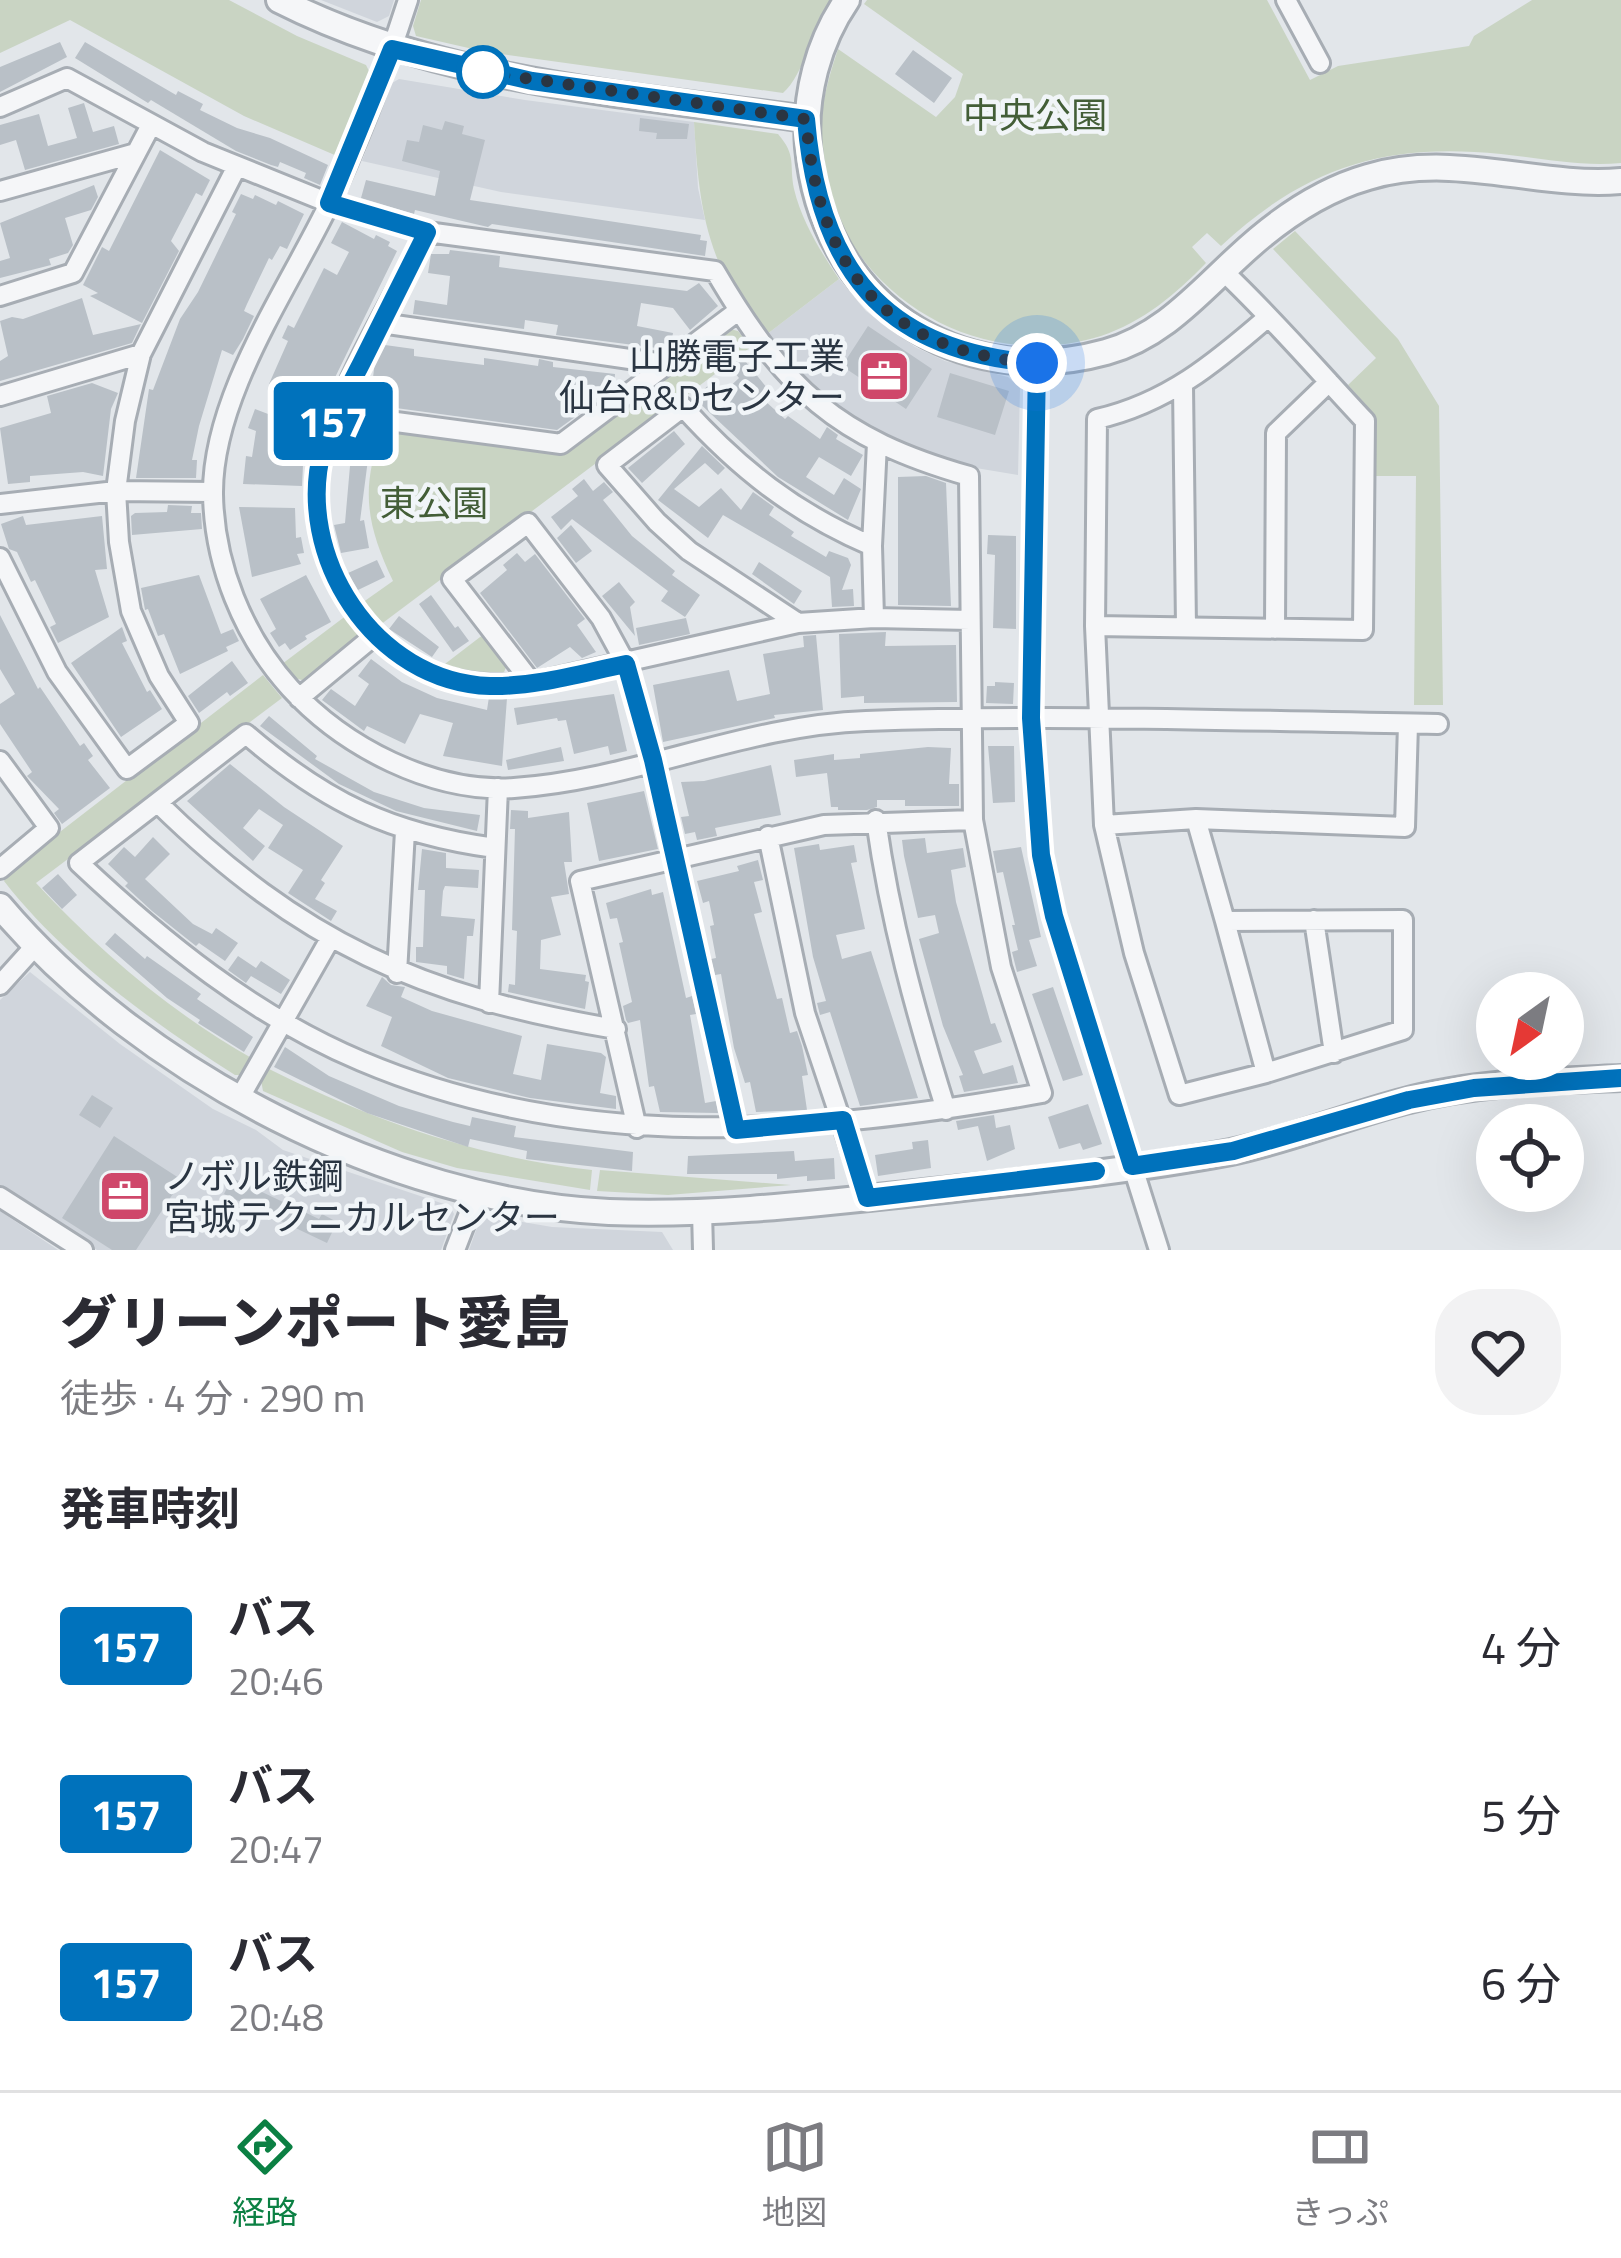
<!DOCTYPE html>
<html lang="ja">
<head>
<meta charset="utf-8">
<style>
  body { margin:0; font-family:"Titillium Web","Noto Sans JP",sans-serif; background:#f2f2f3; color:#2b2b33; height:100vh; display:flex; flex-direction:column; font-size:45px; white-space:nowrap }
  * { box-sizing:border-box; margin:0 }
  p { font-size:39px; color:#7c7c81 }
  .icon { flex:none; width:66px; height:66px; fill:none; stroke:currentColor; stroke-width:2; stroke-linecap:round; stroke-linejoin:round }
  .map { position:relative; height:1250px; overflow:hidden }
  .drawer { display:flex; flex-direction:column; background:#fff; flex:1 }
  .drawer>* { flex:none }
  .badge { padding:0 24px; border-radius:9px; font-size:42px; line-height:78px }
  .needle { width:78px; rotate:213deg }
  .fabs { position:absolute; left:1476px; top:972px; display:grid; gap:24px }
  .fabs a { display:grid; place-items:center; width:108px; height:108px; border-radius:50%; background:#fff; box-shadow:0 12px 48px #0002; font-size:60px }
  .you { position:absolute; width:60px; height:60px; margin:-30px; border:9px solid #fff; border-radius:50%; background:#1a73e8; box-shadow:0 0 0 18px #1a73e833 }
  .map>.badge { position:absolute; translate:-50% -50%; box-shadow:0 0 0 6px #fff }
  h2 { padding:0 60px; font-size:45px; line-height:108px }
  .round { display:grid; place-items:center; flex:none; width:126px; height:126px; border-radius:48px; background:#f2f2f3 }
  .head { display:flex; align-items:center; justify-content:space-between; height:204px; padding:0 60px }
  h1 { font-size:57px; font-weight:800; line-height:90px }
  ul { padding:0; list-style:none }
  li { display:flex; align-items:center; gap:36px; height:168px; padding:0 60px }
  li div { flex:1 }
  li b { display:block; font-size:45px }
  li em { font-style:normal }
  li .badge { min-width:132px; font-weight:700; text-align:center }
  .tabs { display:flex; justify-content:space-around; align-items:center; height:168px; border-top:3px solid #e1e1e2; background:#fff; font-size:33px; color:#7c7c81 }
  .tabs a { display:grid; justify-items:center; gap:6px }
  .tabs .selected { color:#0b8043 }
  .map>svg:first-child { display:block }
</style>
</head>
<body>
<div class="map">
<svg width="1621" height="1250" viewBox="0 0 1621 1250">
  <rect width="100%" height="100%" fill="#e2e6ea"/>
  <path fill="#d0d5dc" d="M321,0H394L389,16L377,22Z
    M399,79L525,100L694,122L698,188L705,220L501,192L362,161L392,83Z
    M839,279L866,311L915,347L945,361L1008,377L1020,388L1018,475L976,468L885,438L819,395L762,338Z
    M30,972L120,1044L213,1109L256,1130L283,1150L450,1206L454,1214L441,1250H97L0,1188V1000Z
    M0,1211L58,1250H0Z
    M487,1216L552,1227L662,1232L673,1250H469L479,1222Z"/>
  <path fill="#c9d4c3" d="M0,0H229L297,36L366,65L371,75L337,156L244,116L70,20L0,53Z
    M421,0H830C814,26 804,75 783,93L486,52L416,36L413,26Z
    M867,0H1267L1310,80L1338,66L1469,46L1474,36L1532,0H1621V163C1581,167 1540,158 1501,154C1385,142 1306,167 1221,246L1207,233L1192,247L1206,263C1176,294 1143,322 1101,336C981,374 851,298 824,176C814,132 824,91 838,49L936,117L955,97L963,74L864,4Z
    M694,122L778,134C797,156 789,164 794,189C802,222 821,252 839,279L762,338C748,313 730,289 719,263C700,217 697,171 694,122Z
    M1295,231L1398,339L1439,406L1443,705H1414L1416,476H1375L1374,414L1348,385L1376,358L1273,249Z
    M726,328L738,331L751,347L376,628L359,605L393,581C366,524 360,488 383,428L562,451Z
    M347,615L359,630L357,642L306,681L294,678L282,664Z
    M484,634L507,665L502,677L441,667Z
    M263,675L282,698L36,883C100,952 173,1014 255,1060L246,1075H235C154,1024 63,957 4,881L8,872Z
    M267,1068C371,1120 476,1157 592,1170L590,1190L457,1168L402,1152L263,1091L261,1080Z
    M600,1170L791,1185L668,1195L597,1191Z"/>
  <path fill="#b9c0c7" d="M60,42L67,57L0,92V67Z
    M85,42L176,95L178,91L203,104L200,110L237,128L270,138L328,165L320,185L304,178L306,173L280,162L278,167L271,165L236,151L151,100L148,103L75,58Z
    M913,50L952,78L934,103L895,74Z
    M84,103L93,132L114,126L119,144L25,170L16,140L0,145V125L39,114L48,146L77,138L68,108Z
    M640,118L689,124L687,139H656L657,133L639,131Z
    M445,121L464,126L462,134L485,140L470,200L701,235L700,240L707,241L705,256L492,224L488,227L415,210L414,214L361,198L366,180L435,196L440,171L402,161L407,140L419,142L423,125L442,130Z
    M160,150L210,180L202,196L196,193L171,241L179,251L142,323L90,296L98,293L83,285L102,247L109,251Z
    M94,185L98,197L91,210L65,218L73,245L68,253L49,259L51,265L0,278V261L10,258L0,223Z
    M241,194L253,199L255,195L276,205L278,201L304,214L287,249L280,246L272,260L269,258L247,304L244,311L254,316L243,339L233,355L222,350L199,426L192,460H197L196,478H136L149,389L153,390L180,319L198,292L236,214L232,212Z
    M342,222L374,239L376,235L390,242L388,246L397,251L321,406L269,384L288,341L282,338L288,325L294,328L324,268L337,275L349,252L331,243Z
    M450,250L500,256L499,267L687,291L699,283L718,306L690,330L673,308L641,303L637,326L673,333L671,344L665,349L556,335L558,325L525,320L524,329L413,314L415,300L447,305L450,276L428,273L431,254H449Z
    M82,298L93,335L141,324L132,343L0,381V361L8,356L0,321L12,317L23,319Z
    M868,326L932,369L906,409L842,366Z
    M385,345L414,349V356L484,365V358L538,366L539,359L553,362V367L615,374L614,387L608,391L570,388L586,409L557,430L359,403L363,384L372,386L375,361Z
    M742,357L771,393L764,400L785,419L788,416L820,439L827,427L838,435L836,439L863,455L851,476L819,457L806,477L834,495L844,478L861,489L848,520L778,477L694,398L710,384L720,396L739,378L730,367Z
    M950,373L1009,391L995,435L937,417Z
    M92,383L118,393L111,409L103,476L83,472L30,476V482L8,484L0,428L51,413L47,396Z
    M255,409L310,430L299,464L303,465L302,486L243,484L246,456L252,457L256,431L248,428Z
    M674,431L685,444L642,483L628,468Z
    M341,438L370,444L360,521L364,520L369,548L341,553L334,525L345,523L350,466L336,457Z
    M702,446L725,468L718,475L705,463L674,489L699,507L721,488L741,510L753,492L774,507L769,515L794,532L791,536L826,557L829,551L848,558L851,565L842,590L853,589L854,606L832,607L830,577L723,515L708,538L658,500Z
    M926,476L946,483L951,606L898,605V477Z
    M584,479L593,491L604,482L613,492L603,500L632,536L675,571L672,575L700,595L685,617L661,601L668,591L572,519L561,530L551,517L578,496L572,489Z
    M168,505L192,506L191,513H201L202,529L132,535L131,516L135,513L167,512Z
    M239,507L295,508L296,538L301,537L304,553L297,554L301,564L252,577Z
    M23,516L26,525L102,516L107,569L95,570L109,617L58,643L50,627L56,624L35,580L31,582L17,552L9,549L1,524Z
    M571,525L592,551L576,563L557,538Z
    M988,535L1016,536V629L993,628L995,555L987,554Z
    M517,553L525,562L535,554L585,619L577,625L596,652L582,658L570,647L537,668L480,593L507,570L503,565Z
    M377,560L385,577L358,590L348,573Z
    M759,562L802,591L794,604L752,574Z
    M199,575L221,634L233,629L239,641L226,647L228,651L180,674L164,634L158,636L148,609L145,610L141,588Z
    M306,575L331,622L305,636L307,639L290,650L285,643L279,647L270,633L276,629L260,599Z
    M619,582L635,602L630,607L635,636L602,596Z
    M431,595L455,628L458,626L469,641L453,652L419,604Z
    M0,615L38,689L40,687L80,746L84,743L93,756L88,760L110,788L62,824L54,813L59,809L27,776L32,772L0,724V704L15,694L0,669Z
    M399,616L439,647L432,657L389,629Z
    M686,618L690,634L639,645L636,628Z
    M122,627L127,641L122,643L147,692L150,690L162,709L121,737L71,663Z
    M886,632L885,646L956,645L957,702L864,703V696L841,698L839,634Z
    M816,635L823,710L774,715L775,718L663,742L653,685L729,670L737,701L770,694L763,654L804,647L803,636Z
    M371,659L402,682L437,698L487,710L489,697L507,698L502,766L443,756L453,723L420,714L405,744L367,726L364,731L322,700L331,689L355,706L369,684L358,676Z
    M232,661L248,683L230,696L227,692L199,713L188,696Z
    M995,682L1014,683L1013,704L986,703L987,686H995Z
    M614,694L627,751L610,755L608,746L574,754L566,720L558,721L557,718L517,725L514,708Z
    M269,716L317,756L315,759L374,792L424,808L480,815L477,831L396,811L339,784L260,726Z
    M988,746H1014L1015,802L993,803Z
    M561,747L564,761L508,770L506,760Z
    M928,747L951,748L949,784H959V806H905V800H877V807L867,810H838V807H831L827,773L796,777L794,760L834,754V760L860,758V754Z
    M230,764L284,807L343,846L321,880L325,883L315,899L337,911L331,921L288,893L303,870L268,848L283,825L259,809L243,828L265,846L253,861L187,801Z
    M771,765L781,815L715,828L717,836L697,840L695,832L685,834L681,817L689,816L681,782L704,781Z
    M644,791L658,849L599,861L587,803Z
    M511,810L528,811V818L569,812L572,862H564L569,894L551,897L561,935L541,940L540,969L586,975L585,981L589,982L585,1009L508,992L509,984L515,985L517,931L512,930L515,829H510Z
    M153,837L170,854L145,879L193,924L212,934L216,928L238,943L225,961L199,943L196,946L152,911L125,886L128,883L108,864L124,847L135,857Z
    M925,838L927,853L963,848L966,867L951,870L956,902L991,1024L995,1023L1002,1042L974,1051L983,1074L1013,1065L1018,1083L964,1092L959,1076L963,1075L943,1026L919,939L939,933L935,915L918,918L904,856L902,840Z
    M819,844L820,850L854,845L857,862L851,863L865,929L836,935L842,959L871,951L918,1098L860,1106L830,1012L820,1015L817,1003L826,1001L813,957L794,848Z
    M1021,847L1041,937L1029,940L1037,966L1017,972L1012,952L1018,950L1012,925H1015L1003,872L997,873L993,851Z
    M422,849L446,853V868L479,870L478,888L445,886L443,891L441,916L475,919L473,936H467L464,979L447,974V966L416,962V947H423L425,890H418Z
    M758,860L763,880L754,882L762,912L754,914L777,999L782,998L790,1033L797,1031L802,1046L808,1075L802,1076L807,1110L756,1112L750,1082L745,1083L734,1048L721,974L715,975L711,959L716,958L710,926L714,925L709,901L703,903L697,881L739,871L737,866Z
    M58,874L77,895L62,909L42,888Z
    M651,889L652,895L663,892L686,998L692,996L696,1014L690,1015L705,1103L716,1101L718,1113L660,1112L654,1086L649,1087L640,1020L628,1023L626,1020L623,1006L632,1002L619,943L623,942L617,918L610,919L606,903Z
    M115,933L145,959L147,956L201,994L197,999L253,1037L244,1052L198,1023L200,1020L167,998L105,944Z
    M238,956L256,968L261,961L290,980L281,994L251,976L246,983L228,970Z
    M382,977L391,985L405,987L401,997L432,1011L522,1036L513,1074L541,1080L547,1044L601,1053L606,1057L600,1093L616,1096V1109L530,1098L448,1078L381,1046L392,1017L366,1006Z
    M1053,987L1083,1075L1063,1081L1032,994Z
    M285,1047L329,1076L399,1106L453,1122L470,1126L472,1117L516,1126L514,1137L633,1152L632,1171L526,1159L527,1151L470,1139L468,1147L367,1113L274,1067Z
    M92,1095L113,1108L100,1128L79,1115Z
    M1088,1104L1102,1144L1083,1150L1080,1143L1059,1149L1048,1117Z
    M994,1115L996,1128L1010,1125L1015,1149L987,1161L978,1126L958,1130L956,1121Z
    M114,1136L182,1180L136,1250H112L62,1218Z
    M928,1140L931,1168L878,1176L875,1155L913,1149L912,1142Z
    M794,1151L795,1161L834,1158L835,1179L807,1181V1176L777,1179V1174H687L688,1156Z
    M232,1178L319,1219L322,1214L337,1222L327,1243L224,1194Z"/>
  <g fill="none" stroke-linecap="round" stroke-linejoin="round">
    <g stroke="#a7adb4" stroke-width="24">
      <path id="minor" d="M408,0C385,71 359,141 327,208C286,292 212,398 213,494C214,564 243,636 290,688C344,747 432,793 514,788C633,780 746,725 866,721C1056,714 1248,721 1438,724
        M1286,0L1320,63
        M0,107L67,78L203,152L329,203L427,232L715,271C784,389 836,438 969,476L973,820L1001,967L1042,1093C813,1134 580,1154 361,1061C254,1016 163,942 79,863L246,734C325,802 391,834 495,848
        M0,191L136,153
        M427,232C395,296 344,379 324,446C298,535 347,639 433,673C466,686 497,685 532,683L798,623L874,618L970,620
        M1223,271C1273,318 1318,371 1365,421L1363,630L1095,626L1097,419C1167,403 1215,363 1268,317
        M0,296L73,273L151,125
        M381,323L664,364
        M1037,363L1031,719L1041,855L1054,917L1159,1250
        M1183,386L1186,627
        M0,396L141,354
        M336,414L561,444L738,311
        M0,504L116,491L213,492
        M0,558L57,672L127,769L189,723L159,676L131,611L119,542L116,491L125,421L141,354L236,168
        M874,618L872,546L877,443
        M798,623L689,551L657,522L607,465L683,407C739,469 795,513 872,546
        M1095,626L1104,825L1134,953L1179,1095L1266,1073L1403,1030V920L1225,921L1196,819L1104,825
        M1275,629L1276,433L1329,382
        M532,683L452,579L528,523L601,618L626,664L653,761L736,1129
        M299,698L374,636
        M0,761L49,828L0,869
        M158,803C300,942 422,997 616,1029
        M1196,819L1405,827L1408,724
        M876,820C890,920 916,1014 946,1110
        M768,836L805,1013L867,1198
        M1314,920L1334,1053
        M1225,921L1266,1073
        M397,973L405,831
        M0,985L36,945
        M489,1003L498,788
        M239,1099L330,939
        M637,1128L580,881L824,825L973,820
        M0,1197L83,1250
        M702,1211L703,1250
        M455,1250L477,1193"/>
    </g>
    <g stroke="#a7adb4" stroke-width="30">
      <path id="tertiary" d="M279,0C443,83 626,94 806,119
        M847,0C818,42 804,96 808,147C821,301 957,393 1106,352C1161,337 1197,295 1237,258C1274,223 1319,191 1368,177C1454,151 1535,188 1621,181
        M0,906C140,1072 391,1202 609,1212C715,1216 820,1203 925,1192C1027,1181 1131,1171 1231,1152C1290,1140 1347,1116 1405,1101C1475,1082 1549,1081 1621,1078"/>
    </g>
    <use href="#minor" stroke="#f5f6f8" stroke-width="18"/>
    <use href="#tertiary" stroke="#f5f6f8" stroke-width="24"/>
  </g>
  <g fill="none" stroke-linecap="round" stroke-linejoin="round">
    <g stroke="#fff" stroke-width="27">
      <path id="line" d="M1096,1171L867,1198L843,1120L736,1130L653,760L626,664C582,673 535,687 490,686C374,682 293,555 323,448C332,418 347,391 361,364C383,320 405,276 427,232L329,203L392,49L532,81L806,119C818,267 883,352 1037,363L1031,718L1041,855L1054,916L1132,1166L1233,1151L1409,1100L1474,1088L1621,1078"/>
    </g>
    <use href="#line" stroke="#0072bc" stroke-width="18"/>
    <path stroke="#2a3542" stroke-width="12" stroke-dasharray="0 21.6" d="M483,72L806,119C818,267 883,352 1037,363"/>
  </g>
  <defs>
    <g id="office-square" transform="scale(2.7)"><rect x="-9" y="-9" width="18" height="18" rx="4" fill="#cf476a" stroke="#f1f5f8"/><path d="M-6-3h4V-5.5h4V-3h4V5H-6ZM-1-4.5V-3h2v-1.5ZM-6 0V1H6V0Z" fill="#fff"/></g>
  </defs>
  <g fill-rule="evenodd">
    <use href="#office-square" x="884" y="376"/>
    <use href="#office-square" x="125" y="1196"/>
  </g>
  <circle fill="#fff" stroke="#0072bc" stroke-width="6" cx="483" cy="72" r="24"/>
  <g text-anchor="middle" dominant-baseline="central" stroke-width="9" stroke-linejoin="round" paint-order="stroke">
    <g font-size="36" fill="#435e37" stroke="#f1f5f8">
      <text x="1035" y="114">中央公園</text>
      <text x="434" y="502">東公園</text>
    </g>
    <g font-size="36" fill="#2a3542" stroke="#f1f5f8" text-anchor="end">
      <text x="845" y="355">山勝電子工業<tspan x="845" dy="41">仙台R&amp;Dセンター</tspan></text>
      <text x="164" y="1175" text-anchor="start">ノボル鉄鋼<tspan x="164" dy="41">宮城テクニカルセンター</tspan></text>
    </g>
  </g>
</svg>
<div class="fabs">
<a><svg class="needle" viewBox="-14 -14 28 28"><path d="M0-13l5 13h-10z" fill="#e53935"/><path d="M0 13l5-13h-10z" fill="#7c7c81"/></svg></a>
<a><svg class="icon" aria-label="locate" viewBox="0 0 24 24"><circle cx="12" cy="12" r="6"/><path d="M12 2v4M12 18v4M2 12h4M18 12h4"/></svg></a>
</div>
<div class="you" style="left:1037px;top:363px"></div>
<b class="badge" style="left:333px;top:421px;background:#0072bc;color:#fff">157</b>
</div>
<section class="drawer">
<div class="head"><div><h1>グリーンポート愛島</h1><p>徒歩 · 4 分 · 290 m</p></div><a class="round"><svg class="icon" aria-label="heart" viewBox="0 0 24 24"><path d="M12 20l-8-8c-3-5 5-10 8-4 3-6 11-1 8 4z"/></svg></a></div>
<h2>発車時刻</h2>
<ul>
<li><span class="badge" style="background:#0072bc;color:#fff">157</span><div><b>バス</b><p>20:46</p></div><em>4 分</em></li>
<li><span class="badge" style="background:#0072bc;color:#fff">157</span><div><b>バス</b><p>20:47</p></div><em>5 分</em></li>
<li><span class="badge" style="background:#0072bc;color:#fff">157</span><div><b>バス</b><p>20:48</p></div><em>6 分</em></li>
</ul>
</section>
<nav class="tabs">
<a class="selected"><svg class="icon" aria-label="directions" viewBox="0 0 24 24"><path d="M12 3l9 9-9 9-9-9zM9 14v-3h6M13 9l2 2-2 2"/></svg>経路</a>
<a><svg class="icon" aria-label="map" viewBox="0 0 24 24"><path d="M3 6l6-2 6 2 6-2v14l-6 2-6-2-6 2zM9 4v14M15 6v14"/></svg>地図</a>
<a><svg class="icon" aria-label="tickets" viewBox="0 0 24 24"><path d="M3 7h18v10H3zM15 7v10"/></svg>きっぷ</a>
</nav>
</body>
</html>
